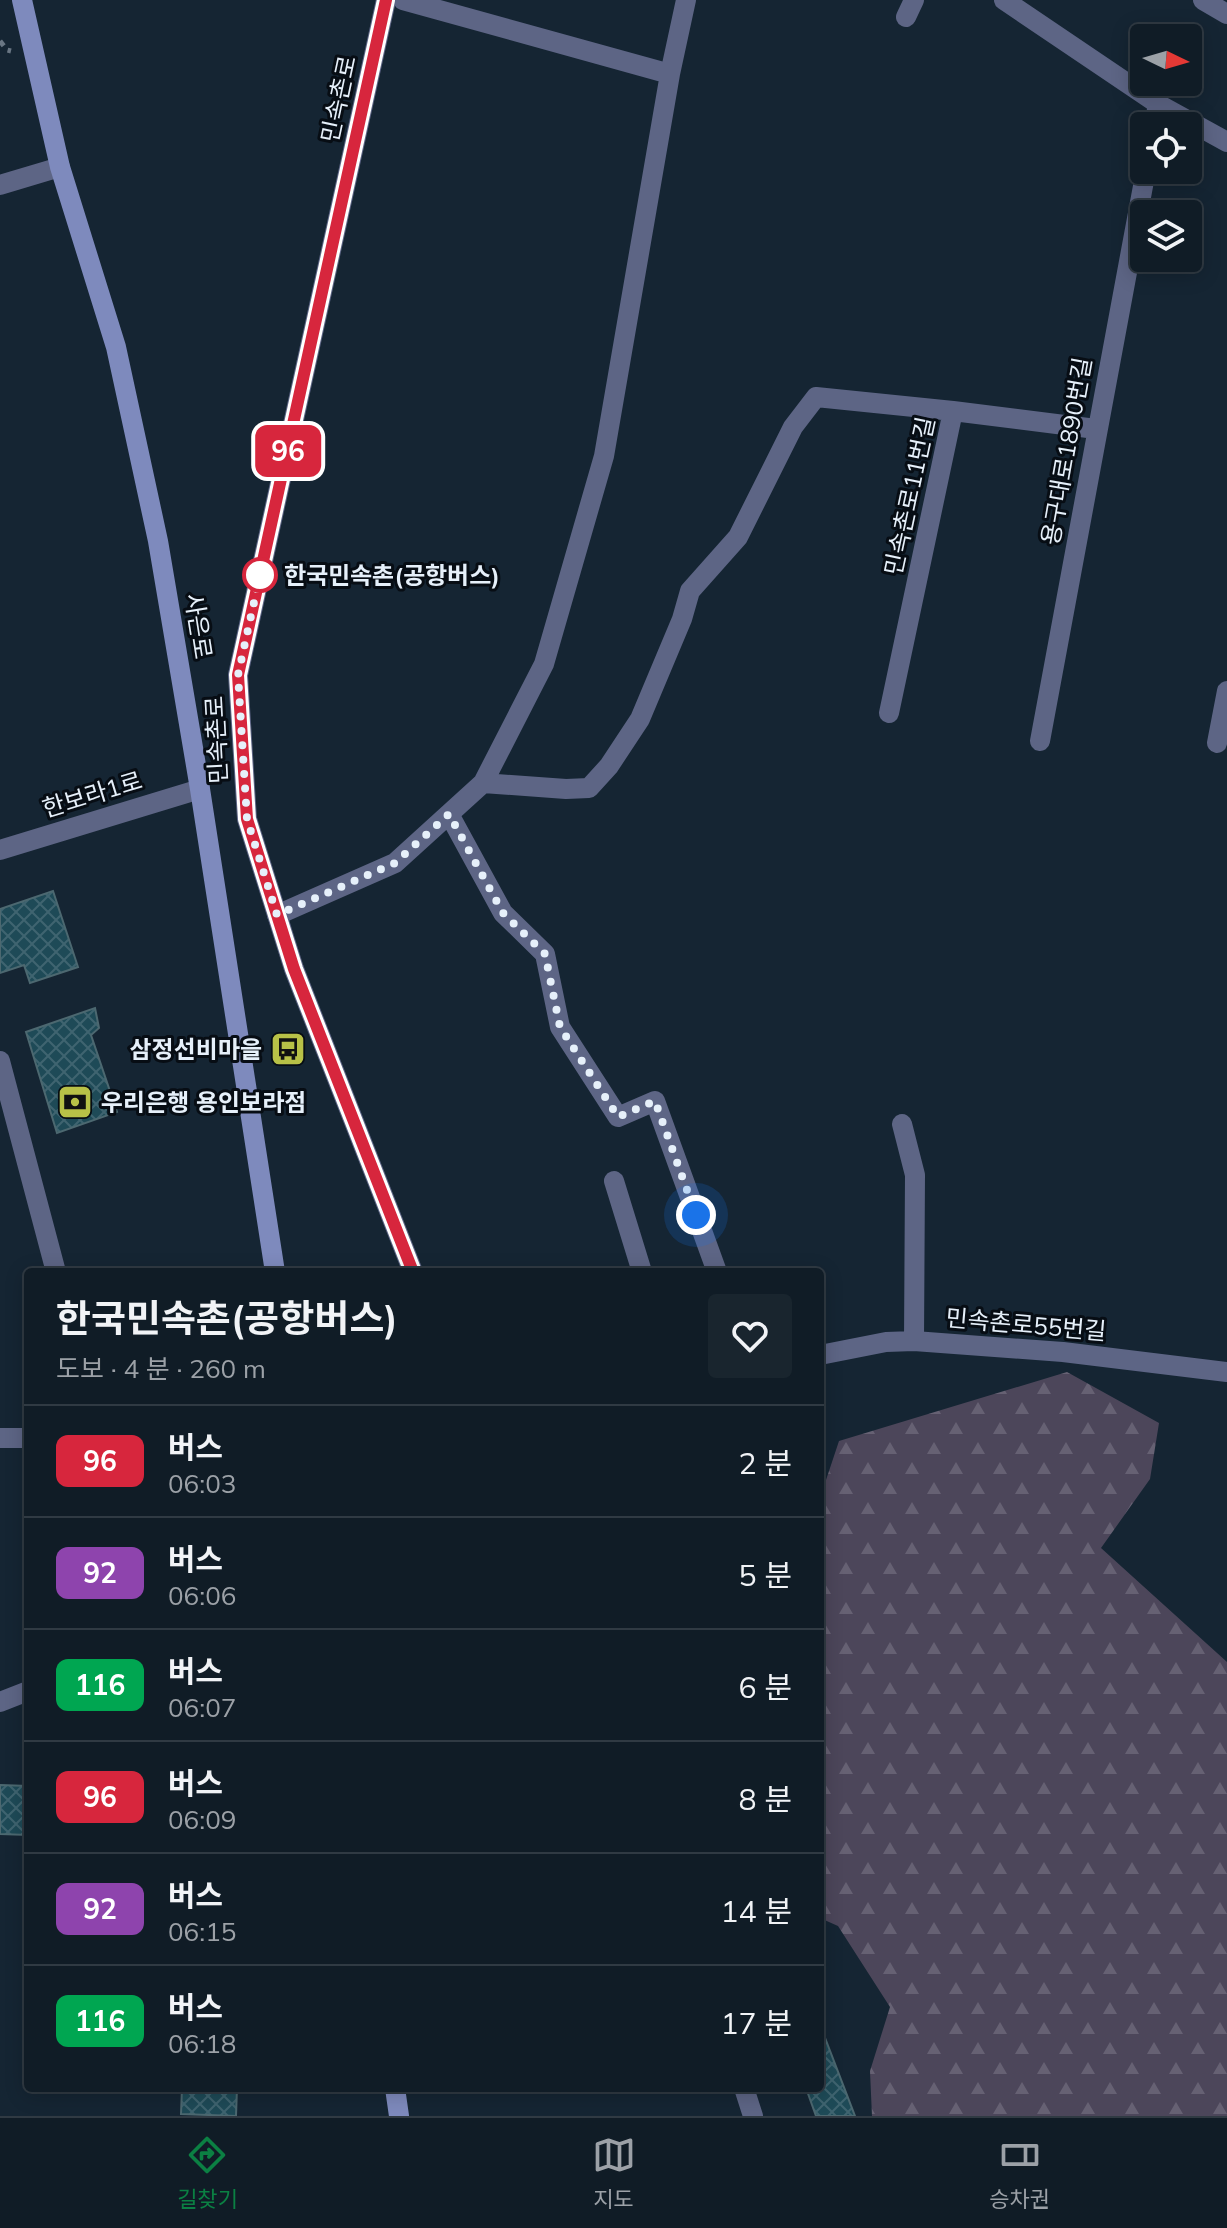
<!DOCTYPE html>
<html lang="ko">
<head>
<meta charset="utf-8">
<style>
  body { margin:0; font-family:Mulish,"Noto Sans KR",sans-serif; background:#19252e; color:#f1f3f6; height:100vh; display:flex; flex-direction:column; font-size:30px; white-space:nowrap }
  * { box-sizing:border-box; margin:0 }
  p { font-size:26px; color:#9ca1a7 }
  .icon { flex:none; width:44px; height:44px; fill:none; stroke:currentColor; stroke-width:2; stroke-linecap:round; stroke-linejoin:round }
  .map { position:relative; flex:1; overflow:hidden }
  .side { position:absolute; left:24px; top:1268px; width:800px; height:824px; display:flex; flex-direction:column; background:#101c26; border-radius:8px; box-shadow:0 4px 20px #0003,0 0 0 2px #303a43 }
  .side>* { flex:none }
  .badge { padding:0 16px; border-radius:12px; font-size:28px; line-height:52px }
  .needle { width:52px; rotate:95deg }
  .fabs { position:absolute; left:1130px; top:24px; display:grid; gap:16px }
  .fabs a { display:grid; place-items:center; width:72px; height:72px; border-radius:8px; background:#101c26; box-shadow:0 4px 20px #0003,0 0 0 2px #303a43; font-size:40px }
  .you { position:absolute; width:40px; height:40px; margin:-20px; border:6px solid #fff; border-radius:50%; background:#1a73e8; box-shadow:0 0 0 12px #1a73e833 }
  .map>.badge { position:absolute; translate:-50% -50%; box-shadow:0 0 0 4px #fff }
  .round { display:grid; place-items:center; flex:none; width:84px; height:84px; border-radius:8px; background:#19252e }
  .headline { display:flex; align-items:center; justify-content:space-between; height:136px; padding:0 32px }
  h1 { font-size:38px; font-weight:700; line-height:60px }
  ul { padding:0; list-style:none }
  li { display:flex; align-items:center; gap:24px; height:112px; padding:0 32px; border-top:2px solid #303a43 }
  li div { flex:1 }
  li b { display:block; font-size:30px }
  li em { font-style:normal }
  li .badge { min-width:88px; font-weight:700; text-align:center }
  .tabs { display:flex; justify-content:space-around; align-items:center; height:112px; border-top:2px solid #303a43; background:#101c26; font-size:22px; color:#9ca1a7 }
  .tabs a { display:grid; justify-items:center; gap:4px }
  .tabs .active { color:#0b8043 }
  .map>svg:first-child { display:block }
</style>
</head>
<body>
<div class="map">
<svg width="1227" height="2116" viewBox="0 0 1227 2116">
  <defs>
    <pattern id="forest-firs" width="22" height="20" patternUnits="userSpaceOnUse" patternTransform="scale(2)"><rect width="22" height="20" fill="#4c465a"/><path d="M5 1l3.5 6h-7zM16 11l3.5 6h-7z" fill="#666173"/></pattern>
    <pattern id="building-cross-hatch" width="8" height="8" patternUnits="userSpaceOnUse" patternTransform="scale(2)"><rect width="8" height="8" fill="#1e4a57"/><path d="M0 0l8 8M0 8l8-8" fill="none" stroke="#3f6470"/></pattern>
  </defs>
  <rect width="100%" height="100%" fill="#152533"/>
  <path fill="url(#forest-firs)" d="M1067,1372L1159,1423L1150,1479L1101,1548L1227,1662V2116H872L870,2071L890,2007L838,1926L820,1918V1498L839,1441Z"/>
  <path fill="url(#building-cross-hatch)" stroke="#4c6870" stroke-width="2" d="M53,891L78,967L30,983L24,965L0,973V909Z
    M95,1008L99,1028L91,1035L117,1112L57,1133L26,1032Z
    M0,1785L28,1786V1835L0,1834Z
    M820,2030H822L855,2116H816L806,2088H820Z
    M182,2088H237L236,2116L181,2114Z"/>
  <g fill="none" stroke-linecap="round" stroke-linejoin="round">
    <path stroke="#697683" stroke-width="5" stroke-dasharray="6 6" stroke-linecap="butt" d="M0,41L7,50L11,51"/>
    <path stroke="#5d6585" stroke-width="20" d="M403,0L670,74
      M1004,0L1158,104L1154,126
      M1203,0L1227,14
      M906,17L914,0
      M1158,104L1227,142
      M0,185L60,167
      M953,411L1096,429
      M1040,741L1146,170
      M1217,743L1227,691
      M483,783L566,789L589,788L609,766L640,719L682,619L690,591L738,537L793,427L816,397L953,411L889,713
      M449,814L503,913L545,954L560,1027L618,1117L655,1101L717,1272
      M277,915L395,863L483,783L544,664L604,456L670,74L686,0
      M0,1061L56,1272
      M902,1124L915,1175L914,1341
      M614,1181L642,1272
      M820,1355L886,1342L914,1341L1063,1352L1227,1372
      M0,1438H28
      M0,1702L28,1691"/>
    <path stroke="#5d6585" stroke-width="20" d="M386,0L238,675L247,819L294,969L413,1272
      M0,850L200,789
      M744,2088L753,2116"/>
    <path stroke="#7e8abd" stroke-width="20" d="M22,0L60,167L116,347L158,541L200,789L275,1272
      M395,2088L399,2116"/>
  </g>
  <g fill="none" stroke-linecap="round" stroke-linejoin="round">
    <g stroke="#fff" stroke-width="18">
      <path id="line" d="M386,0L238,675L247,819L294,969L413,1272"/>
    </g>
    <use href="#line" stroke="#d7263d" stroke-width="12"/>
    <path stroke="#e6f0fa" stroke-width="8" stroke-dasharray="0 14.4" d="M260,575L238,675L247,819L277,915L395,863L449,814L503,913L545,954L560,1027L618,1117L655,1101L696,1215"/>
  </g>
  <defs>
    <g id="bus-square" transform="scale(1.8)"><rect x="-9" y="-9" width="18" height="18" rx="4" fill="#b8c147" stroke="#070d14"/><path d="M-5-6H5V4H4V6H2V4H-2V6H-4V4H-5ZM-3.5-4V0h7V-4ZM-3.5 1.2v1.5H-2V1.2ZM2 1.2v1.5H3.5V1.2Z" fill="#111"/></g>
    <g id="bank-square" transform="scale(1.8)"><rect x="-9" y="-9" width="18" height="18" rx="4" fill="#b8c147" stroke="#070d14"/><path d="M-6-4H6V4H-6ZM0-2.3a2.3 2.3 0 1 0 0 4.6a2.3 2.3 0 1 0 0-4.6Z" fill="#111"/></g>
  </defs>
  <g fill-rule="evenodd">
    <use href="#bus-square" x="288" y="1049"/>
    <use href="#bank-square" x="75" y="1102"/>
  </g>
  <circle fill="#fff" stroke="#d7263d" stroke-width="4" cx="260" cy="575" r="16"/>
  <g text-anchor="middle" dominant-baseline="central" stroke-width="6" stroke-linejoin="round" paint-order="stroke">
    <g font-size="24" fill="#e6f0fa" stroke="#070d14">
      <text transform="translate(338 99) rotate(-78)">민속촌로</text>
      <text transform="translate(1066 451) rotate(-80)">용구대로1890번길</text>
      <text transform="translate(909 496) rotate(-78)">민속촌로11번길</text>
      <text transform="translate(199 626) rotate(81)">사은로</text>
      <text transform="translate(216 740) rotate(-93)">민속촌로</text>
      <text transform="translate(92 794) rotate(-17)">한보라1로</text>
      <text transform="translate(1026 1324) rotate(5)">민속촌로55번길</text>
    </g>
    <g font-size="24" font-weight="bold" fill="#e6f0fa" stroke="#070d14" text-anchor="start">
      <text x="284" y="575">한국민속촌(공항버스)</text>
    </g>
    <g font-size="24" font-weight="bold" fill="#e6f0fa" stroke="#070d14" text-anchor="end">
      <text x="262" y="1049">삼정선비마을</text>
      <text x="101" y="1102" text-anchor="start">우리은행 용인보라점</text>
    </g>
  </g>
</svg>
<div class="fabs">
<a><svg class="needle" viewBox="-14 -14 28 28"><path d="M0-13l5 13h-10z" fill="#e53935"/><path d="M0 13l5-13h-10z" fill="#9ca1a7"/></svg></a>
<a><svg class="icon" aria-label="locate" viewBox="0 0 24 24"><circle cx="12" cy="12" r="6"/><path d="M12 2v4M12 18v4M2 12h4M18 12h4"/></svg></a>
<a><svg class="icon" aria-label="layers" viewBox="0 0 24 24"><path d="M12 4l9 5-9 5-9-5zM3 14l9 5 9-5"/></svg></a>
</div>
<div class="you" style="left:696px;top:1215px"></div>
<b class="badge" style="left:288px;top:451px;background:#d7263d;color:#fff">96</b>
<section class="side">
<div class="headline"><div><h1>한국민속촌(공항버스)</h1><p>도보 · 4 분 · 260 m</p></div><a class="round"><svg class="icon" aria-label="heart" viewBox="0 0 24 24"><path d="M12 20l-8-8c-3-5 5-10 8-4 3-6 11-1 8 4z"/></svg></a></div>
<ul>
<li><span class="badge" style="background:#d7263d;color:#fff">96</span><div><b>버스</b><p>06:03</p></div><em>2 분</em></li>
<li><span class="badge" style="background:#8e44ad;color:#fff">92</span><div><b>버스</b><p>06:06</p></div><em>5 분</em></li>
<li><span class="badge" style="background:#00a651;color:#fff">116</span><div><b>버스</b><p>06:07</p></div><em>6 분</em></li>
<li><span class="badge" style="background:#d7263d;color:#fff">96</span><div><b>버스</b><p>06:09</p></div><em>8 분</em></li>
<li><span class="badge" style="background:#8e44ad;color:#fff">92</span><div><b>버스</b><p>06:15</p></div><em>14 분</em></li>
<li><span class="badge" style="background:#00a651;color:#fff">116</span><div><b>버스</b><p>06:18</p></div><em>17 분</em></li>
</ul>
</section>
</div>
<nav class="tabs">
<a class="active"><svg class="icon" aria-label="directions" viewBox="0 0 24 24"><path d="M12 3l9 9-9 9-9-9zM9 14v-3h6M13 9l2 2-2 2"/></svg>길찾기</a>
<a><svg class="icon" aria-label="map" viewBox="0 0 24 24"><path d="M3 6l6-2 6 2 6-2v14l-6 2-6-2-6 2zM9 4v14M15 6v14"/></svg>지도</a>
<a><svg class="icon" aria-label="tickets" viewBox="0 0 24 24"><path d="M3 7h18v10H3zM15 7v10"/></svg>승차권</a>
</nav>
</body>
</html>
